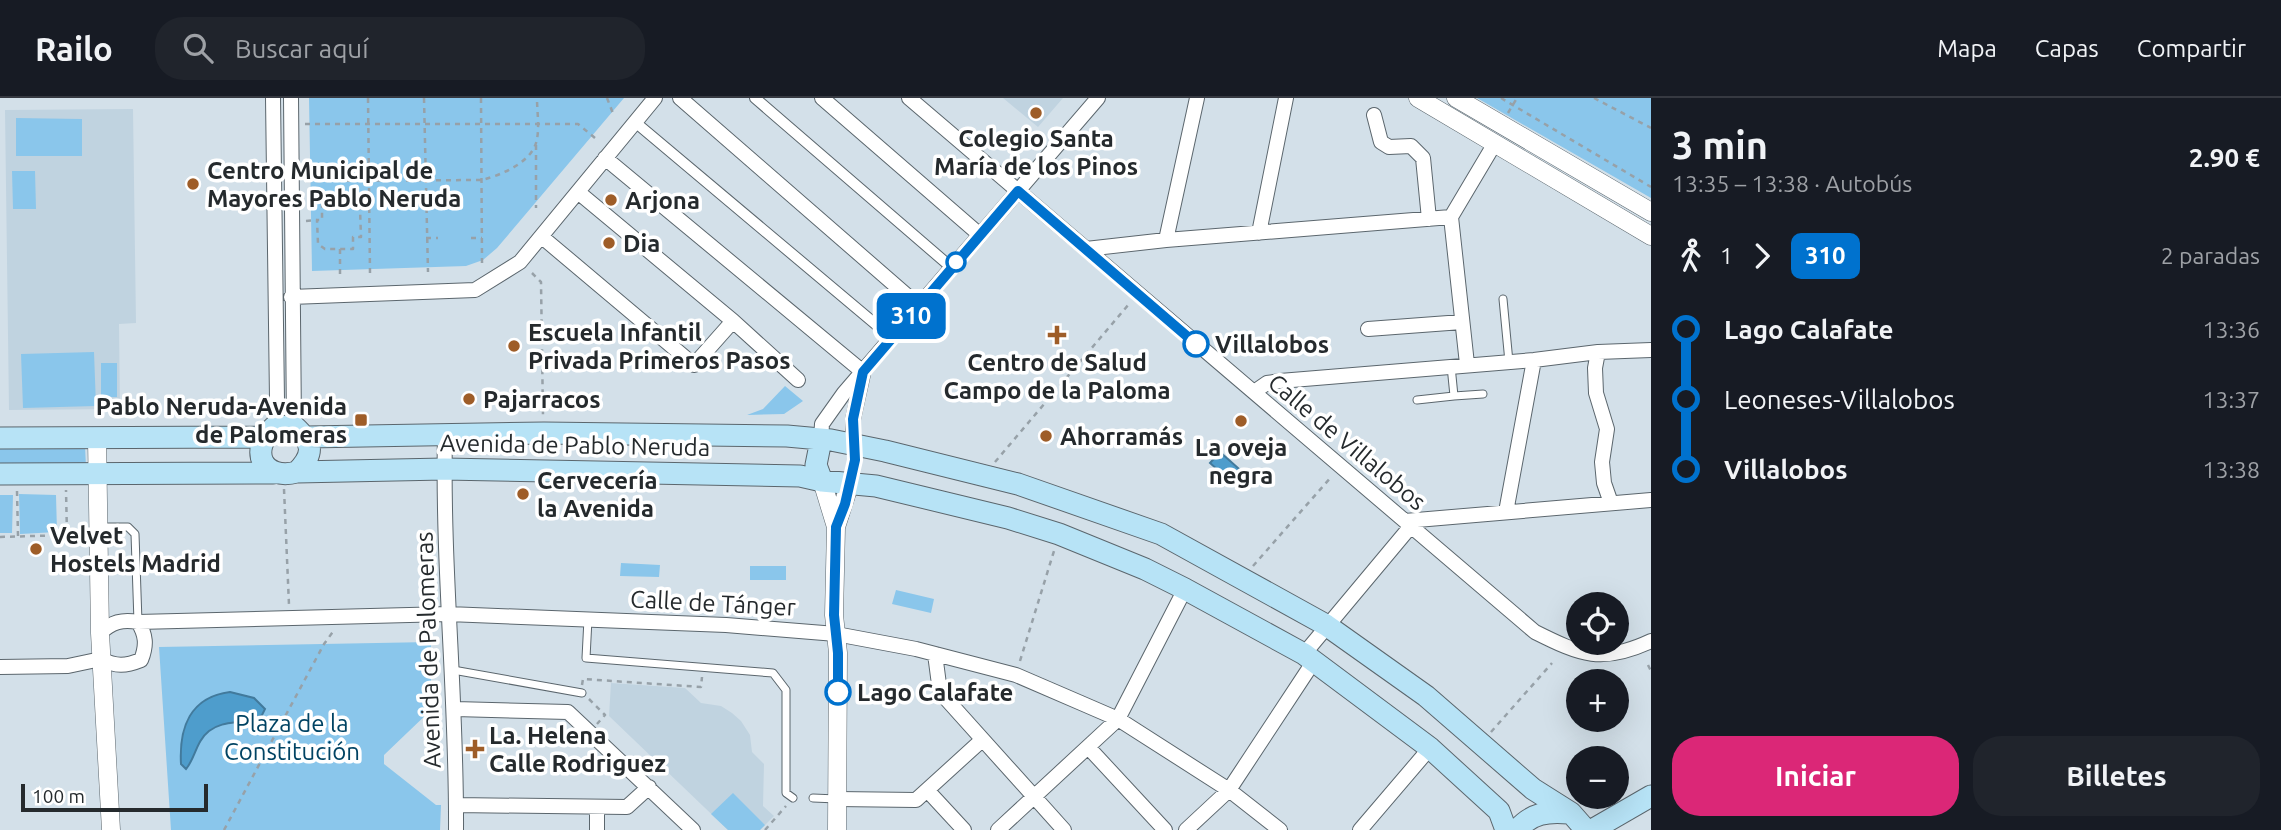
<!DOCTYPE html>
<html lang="es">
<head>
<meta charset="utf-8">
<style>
  body { margin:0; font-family:Ubuntu,sans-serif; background:#20242c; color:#f1f3f6; height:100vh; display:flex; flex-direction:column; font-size:26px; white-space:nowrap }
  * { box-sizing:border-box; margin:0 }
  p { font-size:23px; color:#9ea1a6 }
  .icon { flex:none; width:38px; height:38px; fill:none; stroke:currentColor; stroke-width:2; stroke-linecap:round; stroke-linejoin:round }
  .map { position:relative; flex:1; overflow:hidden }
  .drawer { display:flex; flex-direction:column; background:#171b24; width:630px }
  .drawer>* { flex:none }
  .badge { padding:0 14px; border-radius:10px; font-size:24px; line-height:46px }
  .buttons { position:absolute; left:1566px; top:494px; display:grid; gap:14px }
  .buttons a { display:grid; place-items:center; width:63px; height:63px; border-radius:50%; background:#171b24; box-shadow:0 7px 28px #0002; font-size:35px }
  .scale { position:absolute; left:21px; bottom:18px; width:187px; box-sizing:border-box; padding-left:7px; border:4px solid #252a2d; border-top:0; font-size:19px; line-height:24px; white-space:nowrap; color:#252a2d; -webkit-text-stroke:5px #fff; paint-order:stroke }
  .map>.badge { position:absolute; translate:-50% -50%; box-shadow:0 0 0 4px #fff }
  .legs { display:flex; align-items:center; gap:10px; height:77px; padding:0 21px; font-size:23px }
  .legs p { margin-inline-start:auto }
  .summary { display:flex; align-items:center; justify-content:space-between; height:119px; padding:0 21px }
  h1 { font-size:38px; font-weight:600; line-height:52px }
  .cta { display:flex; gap:14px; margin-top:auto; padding:14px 21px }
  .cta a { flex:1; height:80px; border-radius:28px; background:#db2777; color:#fff; font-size:28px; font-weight:600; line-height:80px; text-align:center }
  .cta a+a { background:#20242c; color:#f1f3f6 }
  ul { padding:0 21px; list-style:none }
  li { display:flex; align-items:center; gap:24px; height:70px; font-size:26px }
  li i { display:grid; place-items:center; width:10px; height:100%; margin:0 9px; background:currentColor }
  li i::after { content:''; width:18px; height:18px; margin:-9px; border:5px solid; border-radius:50%; background:#171b24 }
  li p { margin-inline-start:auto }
  li:first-child i { background:linear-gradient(#0000 50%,currentColor 0) }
  li:last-child i { background:linear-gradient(currentColor 50%,#0000 0) }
  header { display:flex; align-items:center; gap:42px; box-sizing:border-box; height:98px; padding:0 35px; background:#171b24; border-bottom:2px solid #363941 }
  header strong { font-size:33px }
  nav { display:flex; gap:38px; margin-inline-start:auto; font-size:24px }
  .search { width:490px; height:63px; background:#20242c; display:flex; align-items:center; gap:18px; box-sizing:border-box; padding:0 24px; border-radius:28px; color:#9ea1a6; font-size:26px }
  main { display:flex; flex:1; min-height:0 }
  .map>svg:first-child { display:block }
</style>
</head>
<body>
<header>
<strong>Railo</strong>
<div class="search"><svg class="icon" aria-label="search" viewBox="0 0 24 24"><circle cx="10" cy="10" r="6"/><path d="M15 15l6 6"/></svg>Buscar aquí</div>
<nav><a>Mapa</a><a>Capas</a><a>Compartir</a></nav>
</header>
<main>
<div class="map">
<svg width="1651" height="732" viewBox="0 0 1651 732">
  <rect width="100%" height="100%" fill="#d3e0e9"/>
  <path fill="#c0d3e0" d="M1003,0H1063L1038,29Z
    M133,11L136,225L119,226L120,311L9,312L5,12Z
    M611,585L685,590L701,605L721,608L732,615L741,623L750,637L752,654L764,666L763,708L774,718L760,732H728L609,618Z"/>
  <path fill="#8ac6eb" d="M309,0H624L497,150L483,162L466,168L312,173Z
    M1477,0H1651V100Z
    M16,20L82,21V58H16Z
    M12,73H35L36,111H13Z
    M94,254L96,308L23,310L21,256Z
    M101,265H117V299H101Z
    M785,288L803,303L784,316L747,317L763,311Z
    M85,348L86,369L0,368V349Z
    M19,396L56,397L57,434L20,436Z
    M0,397H13L12,435H0Z
    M621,465L660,467L659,479L620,478Z
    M750,468H786V482H750Z
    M896,492L934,501L931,515L892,506Z
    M431,544V612L384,657V666L436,707H441L440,732H171L159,549Z
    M733,695L765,727L760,732H728L711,716Z"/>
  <path fill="#4e9dcc" stroke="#427a9c" stroke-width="2" d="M1220,354L1247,378L1237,389L1210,365Z
    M230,594L254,600L265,611L262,617C245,627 224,621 209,633C196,643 195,661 186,671L181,666C179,630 190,599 230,594Z"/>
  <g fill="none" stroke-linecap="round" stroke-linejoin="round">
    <g stroke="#5b666d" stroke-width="9">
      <path id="service" d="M1503,201L1509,264
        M1451,268L1454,298L1483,296
        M1417,302L1454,298
        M99,429H128L135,436L138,524
        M588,521L586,560L773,575L786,592V695L793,700
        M453,572L582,595
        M813,700L837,701"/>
    </g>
    <g stroke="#5b666d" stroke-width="12">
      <path id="pedestrian" d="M755,0L952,170
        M635,24L892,240"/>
    </g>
    <g stroke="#5b666d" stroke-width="16">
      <path id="minor" d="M273,0L277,302L274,329
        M291,0L294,328
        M680,0L919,208
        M822,0L980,137
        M909,0L1535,534C1581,557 1602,566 1651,543
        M1374,17L1381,44L1389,49L1411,48L1423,60L1429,121
        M605,60L863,274
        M578,94L733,223L798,282
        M1451,119L1495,45
        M1259,135L1286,0
        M542,139L694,267L733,223
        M1166,142L1197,0
        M1086,151L1166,142L1451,119L1467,266
        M291,199L475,192L520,164L655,0
        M1368,231L1462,224
        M1598,254L1595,270L1596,295L1607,331L1602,364L1604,385L1611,405
        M1254,294L1267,285L1280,283L1534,262L1598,254L1651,252
        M445,337C442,469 457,600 456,732
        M821,342L822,326L844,295L1098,0
        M853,347V321L863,276
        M1506,414L1534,262
        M1405,423L1651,402
        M138,524L448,516L726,527L836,536L916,551L1016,577L1081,605L1118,621L1229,692L1280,732
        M935,556L940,594L1064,732
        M1304,556L1411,428
        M0,569L68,568L101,561C116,569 126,568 141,562C147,547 146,537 138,524C122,521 112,524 100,535
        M455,611L568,614L693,732
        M1088,649L1165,732
        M927,692L964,732
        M837,701L916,702L982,642
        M456,707L627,709L649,689
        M597,732V709
        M998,732L1118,621L1185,491
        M1186,732L1229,692L1314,563
        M1360,732L1430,650"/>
    </g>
    <g stroke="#5b666d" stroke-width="19">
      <path id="tertiary" d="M1418,0L1651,138
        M1456,0L1651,114
        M97,340L100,535L111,732
        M822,383L836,429L834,517L838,555L837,732
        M836,429L850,385"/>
    </g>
    <g stroke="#5b666d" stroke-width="23">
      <path id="secondary" d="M307,339L544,335L787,338L831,342L885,353L1018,386L1161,436L1326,527L1426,598L1533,691L1571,715L1586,732
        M0,340L263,339
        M821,342L816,367L822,383
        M297,374C315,355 313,345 294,328L274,329C248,353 263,383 297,374L444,371L800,378L822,383L876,388L1008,420L1059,436L1145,471L1185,491L1304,556L1430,650L1499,713L1506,732
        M0,376L273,375
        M1517,732C1532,715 1547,713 1569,715
        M1592,732L1651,698"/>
    </g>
    <path stroke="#97a1a8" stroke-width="2.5" stroke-dasharray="5 5" stroke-linecap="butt" d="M368,0L370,175
      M424,0L428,174
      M481,0L482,166
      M607,0L614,18
      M1501,0L1651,89
      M1594,0L1651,30
      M1508,15L1517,0
      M305,26H578L595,40
      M536,47V110
      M306,83L482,82C501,77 530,65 536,45C540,32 537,14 537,0
      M322,104L353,105L352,110L360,111L361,139H353V151H325L318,146L317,122H322Z
      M340,104V83
      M306,123L317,122
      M426,140H438
      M471,140H482
      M532,175L541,184L543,318
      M340,176V151
      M995,364L1129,206
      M284,391L289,507
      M17,393L18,438
      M0,439L67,437L66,392
      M1253,468L1332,378
      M1020,563L1054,453
      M1648,567L1651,573
      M582,587L583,581L701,589L702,579
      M589,601L605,617L597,626
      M1491,634L1552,565
      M224,732L324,546L335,531
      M765,732L786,708"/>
    <use href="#service" stroke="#fff" stroke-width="7"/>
    <use href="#pedestrian" stroke="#fff" stroke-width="10"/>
    <use href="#minor" stroke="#fff" stroke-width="14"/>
    <use href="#tertiary" stroke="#fff" stroke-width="18"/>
    <use href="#secondary" stroke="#b7e3f6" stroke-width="21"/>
  </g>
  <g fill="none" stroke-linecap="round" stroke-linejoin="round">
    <g stroke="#fff" stroke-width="16">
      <path id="line-1" d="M838,594V555L834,517L836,429L845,406L855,362L853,321L863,274L1018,93L1196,246"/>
    </g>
    <use href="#line-1" stroke="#0072ce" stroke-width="10"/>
  </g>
  <g fill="#9e5d28" stroke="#fff" stroke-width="2.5">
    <circle cx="1036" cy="15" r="7"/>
    <circle cx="193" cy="86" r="7"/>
    <circle cx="611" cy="102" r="7"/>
    <circle cx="609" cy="145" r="7"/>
    <path d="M1053.5 226.5h7v7h7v7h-7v7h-7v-7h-7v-7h7z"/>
    <circle cx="514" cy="248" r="7"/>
    <circle cx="469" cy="301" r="7"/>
    <rect x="354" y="315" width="14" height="14" rx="3.5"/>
    <circle cx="1241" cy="323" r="7"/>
    <circle cx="1046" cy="338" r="7"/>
    <circle cx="523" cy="396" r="7"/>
    <circle cx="36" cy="451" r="7"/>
    <path d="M471.5 640.5h7v7h7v7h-7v7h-7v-7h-7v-7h7z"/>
  </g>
  <g fill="#fff" stroke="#0072ce" stroke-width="3.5">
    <circle cx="956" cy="164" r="9"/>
    <circle cx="1196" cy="246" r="12"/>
    <circle cx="838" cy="594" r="12"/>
  </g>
  <g text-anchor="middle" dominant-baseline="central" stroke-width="7" stroke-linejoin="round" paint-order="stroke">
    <g font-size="24" font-weight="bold" fill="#252a2d" stroke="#fff" text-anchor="start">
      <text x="1036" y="40" text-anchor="middle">Colegio Santa<tspan x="1036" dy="28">María de los Pinos</tspan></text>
      <text x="207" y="72">Centro Municipal de<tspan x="207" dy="28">Mayores Pablo Neruda</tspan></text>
      <text x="625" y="102">Arjona</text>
      <text x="623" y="145">Dia</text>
      <text x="528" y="234">Escuela Infantil<tspan x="528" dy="28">Privada Primeros Pasos</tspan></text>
      <text x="1057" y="264" text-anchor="middle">Centro de Salud<tspan x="1057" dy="28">Campo de la Paloma</tspan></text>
      <text x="483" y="301">Pajarracos</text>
      <text x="347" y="308" text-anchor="end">Pablo Neruda-Avenida<tspan x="347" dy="28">de Palomeras</tspan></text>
      <text x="1060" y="338">Ahorramás</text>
      <text x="1241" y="349" text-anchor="middle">La oveja<tspan x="1241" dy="28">negra</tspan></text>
      <text x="537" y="382">Cervecería<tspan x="537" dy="28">la Avenida</tspan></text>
      <text x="50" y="437">Velvet<tspan x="50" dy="28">Hostels Madrid</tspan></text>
      <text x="489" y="637">La. Helena<tspan x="489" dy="28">Calle Rodriguez</tspan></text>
    </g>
    <g font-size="24" font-weight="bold" fill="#252a2d" stroke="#fff" text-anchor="start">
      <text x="1215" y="246">Villalobos</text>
      <text x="857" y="594">Lago Calafate</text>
    </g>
    <g font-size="24" fill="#252a2d" stroke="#fff">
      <text transform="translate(1347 344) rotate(40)">Calle de Villalobos</text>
      <text transform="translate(575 347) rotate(1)">Avenida de Pablo Neruda</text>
      <text transform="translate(713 505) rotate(3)">Calle de Tánger</text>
      <text transform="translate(428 552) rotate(-92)">Avenida de Palomeras</text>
    </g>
    <g font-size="24" fill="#004363" stroke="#fff">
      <text x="292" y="625">Plaza de la<tspan x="292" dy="28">Constitución</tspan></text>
    </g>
  </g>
</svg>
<div class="buttons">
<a><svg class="icon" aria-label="locate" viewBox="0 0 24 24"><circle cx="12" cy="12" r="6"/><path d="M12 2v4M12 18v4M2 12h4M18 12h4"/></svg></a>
<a>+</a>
<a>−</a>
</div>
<div class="scale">100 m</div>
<b class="badge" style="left:911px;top:218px;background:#0072ce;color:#fff">310</b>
</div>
<section class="drawer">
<div class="summary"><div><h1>3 min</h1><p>13:35 – 13:38 · Autobús</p></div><b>2.90 €</b></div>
<div class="legs"><svg class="icon" aria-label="walk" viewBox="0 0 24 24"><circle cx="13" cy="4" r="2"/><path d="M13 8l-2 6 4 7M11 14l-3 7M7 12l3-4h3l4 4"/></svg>1<svg class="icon" aria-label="forward" viewBox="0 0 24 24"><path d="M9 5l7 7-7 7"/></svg><b class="badge" style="background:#0072ce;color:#fff">310</b><p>2 paradas</p></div>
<ul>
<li><i style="color:#0072ce"></i><b>Lago Calafate</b><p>13:36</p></li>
<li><i style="color:#0072ce"></i><span>Leoneses-Villalobos</span><p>13:37</p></li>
<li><i style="color:#0072ce"></i><b>Villalobos</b><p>13:38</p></li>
</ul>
<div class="cta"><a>Iniciar</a><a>Billetes</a></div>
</section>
</main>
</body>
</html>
